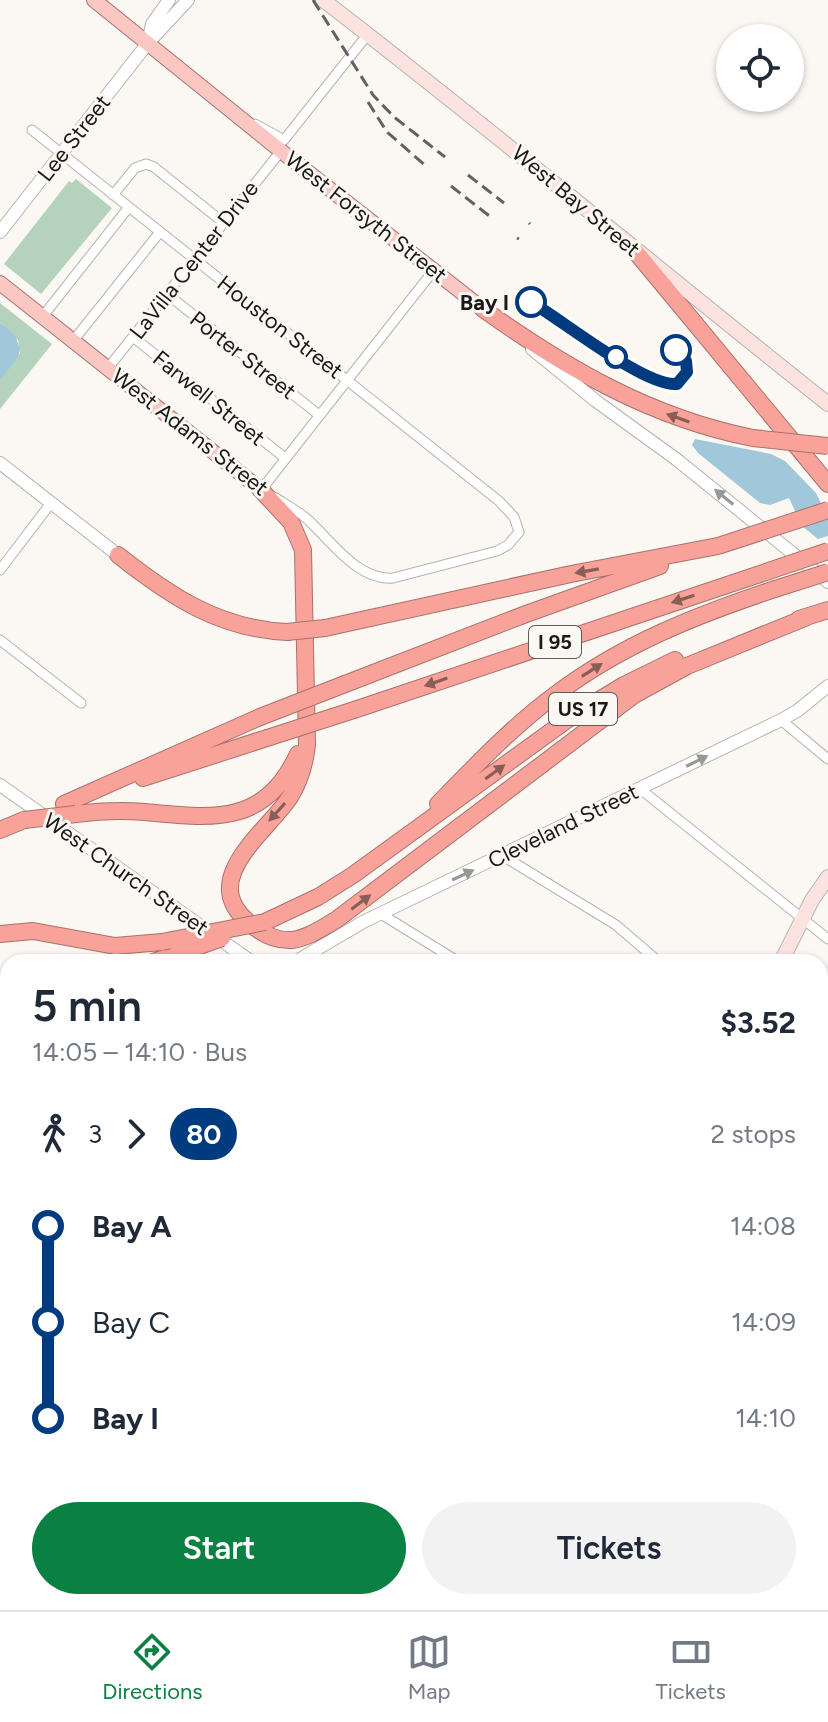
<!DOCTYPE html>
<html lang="en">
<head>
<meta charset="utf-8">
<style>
  body { margin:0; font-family:Figtree,sans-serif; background:#f2f2f3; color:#1f2937; height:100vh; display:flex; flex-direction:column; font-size:30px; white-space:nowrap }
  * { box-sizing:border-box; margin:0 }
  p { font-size:26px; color:#747a83 }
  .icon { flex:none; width:44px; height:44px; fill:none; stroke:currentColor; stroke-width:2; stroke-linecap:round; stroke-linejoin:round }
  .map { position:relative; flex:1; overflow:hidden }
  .details { position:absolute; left:0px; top:954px; width:828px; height:656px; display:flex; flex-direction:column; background:#fff; border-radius:24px 24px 0 0; box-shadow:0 2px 6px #0004 }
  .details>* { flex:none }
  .badge { padding:0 16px; border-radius:26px; font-size:28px; line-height:52px }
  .controls { position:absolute; left:716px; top:24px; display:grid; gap:16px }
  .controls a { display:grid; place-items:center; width:88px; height:88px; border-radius:50%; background:#fff; box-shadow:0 2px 6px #0004; font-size:40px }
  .map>.badge { position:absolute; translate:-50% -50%; box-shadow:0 0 0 4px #fff }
  .legs { display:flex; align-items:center; gap:12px; height:88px; padding:0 32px; font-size:26px }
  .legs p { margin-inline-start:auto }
  .head { display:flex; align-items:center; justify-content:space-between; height:136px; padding:0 32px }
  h1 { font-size:44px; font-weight:600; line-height:60px }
  .button { display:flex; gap:16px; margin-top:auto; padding:16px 32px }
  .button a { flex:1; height:92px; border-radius:48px; background:#0b8043; color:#fff; font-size:32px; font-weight:600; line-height:92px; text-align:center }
  .button a+a { background:#f2f2f3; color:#1f2937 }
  ul { padding:0 32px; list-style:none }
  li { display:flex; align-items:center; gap:28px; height:96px; font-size:30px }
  li i { display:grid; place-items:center; width:12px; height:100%; margin:0 10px; background:currentColor }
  li i::after { content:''; width:20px; height:20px; margin:-10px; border:6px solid; border-radius:50%; background:#fff }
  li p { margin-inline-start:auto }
  li:first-child i { background:linear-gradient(#0000 50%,currentColor 0) }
  li:last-child i { background:linear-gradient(currentColor 50%,#0000 0) }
  .tab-bar { display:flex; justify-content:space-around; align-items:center; height:112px; border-top:2px solid #e0e1e3; background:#fff; font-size:22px; color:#747a83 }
  .tab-bar a { display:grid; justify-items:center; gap:4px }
  .tab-bar .current { color:#0b8043 }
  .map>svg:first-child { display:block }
</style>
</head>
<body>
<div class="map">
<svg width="828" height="1610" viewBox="0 0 828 1610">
  <rect width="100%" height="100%" fill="#fbf8f4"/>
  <path fill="#b5d3bc" d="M76,179L112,208L41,294L4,264L69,181L72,183Z
    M0,303L52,344L0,409V381L20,353L18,340L0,323Z"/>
  <path fill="#a0c7da" d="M0,323L15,335L20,349L18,357L0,381Z
    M695,439L771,454L785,461L816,493L828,518V536L818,539L802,526L789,498L770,505L760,503L698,453L692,445Z"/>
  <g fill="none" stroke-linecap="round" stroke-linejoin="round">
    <g stroke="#b5b3af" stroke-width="11">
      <path id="minor" d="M255,124L284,140L368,34
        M32,130L499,501L514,517L519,532L508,545L497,551L393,578C357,581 330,539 306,518C296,510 285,504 274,497
        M113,195L135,168L146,164L154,167L224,223
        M167,294L319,415
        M43,316L129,207
        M133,337L285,458
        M73,341L160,232
        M108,368L281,151
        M261,490L434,270
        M0,570L51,503
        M0,640L81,703
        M781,720L828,759
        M639,788L828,939
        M503,856L616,925L659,962
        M381,914L459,962
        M0,1381L8,1371
        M0,1512L8,1521
        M82,1602L89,1610
        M690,1602L701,1610
        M142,1610L149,1602
        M310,1610L316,1602"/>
    </g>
    <g stroke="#b5b3af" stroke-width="14">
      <path id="tertiary" d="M148,43L152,24L169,0
        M0,232L148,43L188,0
        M532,349L596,401L676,459L828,582
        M0,463L118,555
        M0,785L252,962
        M295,962L363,922L781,720L797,711L828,686
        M820,1282L828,1285
        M0,1586L8,1576"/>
    </g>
    <g stroke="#b5b3af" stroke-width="16">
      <path id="secondary" d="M323,0C494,131 659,270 828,404
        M781,962L812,900L828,877
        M507,1610L511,1602"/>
    </g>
    <g stroke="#aa726c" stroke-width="16">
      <path id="primary" d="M94,0L281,151L483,309
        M0,283L260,489
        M0,1205L8,1214
        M363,1602L370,1610"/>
    </g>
    <g stroke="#aa726c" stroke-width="18">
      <path id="motorway" d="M635,251L828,484
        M483,309C566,368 651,418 753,438
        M260,489L291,522L303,550L307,745C305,763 300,781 290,797C268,831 198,878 247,921C259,932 274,941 292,940C308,938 322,928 336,920L634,695L687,666L807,617
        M118,555C170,596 219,629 287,632
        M799,619L828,610
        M325,628L571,574L718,546
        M345,684L526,614L660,566
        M354,710L757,575
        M143,778L267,738
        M64,804L260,717
        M438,804C475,766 512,727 555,695C621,645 696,615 775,589
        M76,814C99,811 122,810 145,812C212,818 264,827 298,754
        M0,830L24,820
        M265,922L318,897L353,875L571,717L624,685L675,660
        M0,934L33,931L115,946L162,942
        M153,962L177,954
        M0,1015L8,1012
        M0,1044L8,1042"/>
    </g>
    <use href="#minor" stroke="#fff" stroke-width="9"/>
    <use href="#tertiary" stroke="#fff" stroke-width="12"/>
    <use href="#secondary" stroke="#fde3e0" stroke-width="14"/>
    <use href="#primary" stroke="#fbc7c2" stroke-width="14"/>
    <use href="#motorway" stroke="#f8a299" stroke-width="16"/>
    <path stroke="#636260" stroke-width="3" stroke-dasharray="12 6" stroke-linecap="butt" d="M313,0L373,95L394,117L445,157
      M368,102L387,132L427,167
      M468,175L504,203
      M451,186L492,218
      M529,223L530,224
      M517,238L519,239"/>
    <g stroke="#aa726c" stroke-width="18" stroke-linecap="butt">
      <path id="motorway-bridge" d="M753,438L828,446
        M718,546L828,510
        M757,575L828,551
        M775,589L828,572
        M287,632L325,628
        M260,717L345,684
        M267,738L354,710
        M24,820L76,814
        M162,942L265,922
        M177,954L222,938"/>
    </g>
    <use href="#motorway-bridge" stroke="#f8a299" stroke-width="16"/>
  </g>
  <defs><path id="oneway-solid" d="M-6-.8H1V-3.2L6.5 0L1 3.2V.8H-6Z" transform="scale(2)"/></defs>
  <g fill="#895e58">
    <use href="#oneway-solid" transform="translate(678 418) rotate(-161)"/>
    <use href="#oneway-solid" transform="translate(587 571) rotate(170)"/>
    <use href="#oneway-solid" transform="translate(683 599) rotate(162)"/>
    <use href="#oneway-solid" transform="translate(592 670) rotate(-32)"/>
    <use href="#oneway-solid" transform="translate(436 682) rotate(161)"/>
    <use href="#oneway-solid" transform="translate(495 772) rotate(-36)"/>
    <use href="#oneway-solid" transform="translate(277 812) rotate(132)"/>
    <use href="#oneway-solid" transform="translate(361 902) rotate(-37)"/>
  </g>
  <g fill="#989897">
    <use href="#oneway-solid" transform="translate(724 497) rotate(-141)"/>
    <use href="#oneway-solid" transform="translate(697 761) rotate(-26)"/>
    <use href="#oneway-solid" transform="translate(463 875) rotate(-25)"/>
  </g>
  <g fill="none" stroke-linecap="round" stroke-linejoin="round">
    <g stroke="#fff" stroke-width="18">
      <path id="line-1" d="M531,302C562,320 645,387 677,384L687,372L686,361L676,350"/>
    </g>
    <use href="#line-1" stroke="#003b80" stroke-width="12"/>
  </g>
  <g fill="#fff" stroke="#003b80" stroke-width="4">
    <circle cx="531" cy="302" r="14"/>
    <circle cx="676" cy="350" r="14"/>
    <circle cx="616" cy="357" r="10"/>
  </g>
  <g text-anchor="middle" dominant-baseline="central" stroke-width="6" stroke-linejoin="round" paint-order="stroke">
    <g fill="#fbf8f4" stroke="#5e5c5a" stroke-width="2">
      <rect x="529" y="626" width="52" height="32" rx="6"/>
      <rect x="549" y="693" width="68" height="32" rx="6"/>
    </g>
    <g font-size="20" font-weight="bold" fill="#1a1918">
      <text x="555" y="642">I 95</text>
      <text x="583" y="709">US 17</text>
    </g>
    <g font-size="22" fill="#1a1918" stroke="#fbf8f4">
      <text transform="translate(74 138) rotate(-52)">Lee Street</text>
      <text transform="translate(576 201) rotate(40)">West Bay Street</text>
      <text transform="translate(366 217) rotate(38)">West Forsyth Street</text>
      <text transform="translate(194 260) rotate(-52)">LaVilla Center Drive</text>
      <text transform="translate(280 327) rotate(38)">Houston Street</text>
      <text transform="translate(243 355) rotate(38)">Porter Street</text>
      <text transform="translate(209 398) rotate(39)">Farwell Street</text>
      <text transform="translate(190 432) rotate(38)">West Adams Street</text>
      <text transform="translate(563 826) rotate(-26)">Cleveland Street</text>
      <text transform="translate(126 874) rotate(35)">West Church Street</text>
    </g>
    <g font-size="22" font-weight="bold" fill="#1a1918" stroke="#fbf8f4" text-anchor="end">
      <text x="509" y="302">Bay I</text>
    </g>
  </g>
</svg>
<div class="controls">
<a><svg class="icon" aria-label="locate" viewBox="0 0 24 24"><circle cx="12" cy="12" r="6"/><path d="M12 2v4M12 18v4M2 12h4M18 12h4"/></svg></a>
</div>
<section class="details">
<div class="head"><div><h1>5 min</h1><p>14:05 – 14:10 · Bus</p></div><b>$3.52</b></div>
<div class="legs"><svg class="icon" aria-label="walk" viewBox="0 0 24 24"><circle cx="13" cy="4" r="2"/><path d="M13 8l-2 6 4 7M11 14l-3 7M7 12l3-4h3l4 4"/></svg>3<svg class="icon" aria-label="forward" viewBox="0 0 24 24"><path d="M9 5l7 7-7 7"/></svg><b class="badge" style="background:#003b80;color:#fff">80</b><p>2 stops</p></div>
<ul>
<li><i style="color:#003b80"></i><b>Bay A</b><p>14:08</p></li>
<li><i style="color:#003b80"></i><span>Bay C</span><p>14:09</p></li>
<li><i style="color:#003b80"></i><b>Bay I</b><p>14:10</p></li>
</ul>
<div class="button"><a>Start</a><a>Tickets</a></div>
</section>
</div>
<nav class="tab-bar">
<a class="current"><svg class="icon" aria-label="directions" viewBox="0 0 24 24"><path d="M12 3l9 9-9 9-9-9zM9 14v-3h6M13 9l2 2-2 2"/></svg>Directions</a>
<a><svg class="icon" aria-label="map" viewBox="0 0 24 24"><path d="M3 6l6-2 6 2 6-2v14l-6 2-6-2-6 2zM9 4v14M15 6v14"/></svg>Map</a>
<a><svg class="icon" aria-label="tickets" viewBox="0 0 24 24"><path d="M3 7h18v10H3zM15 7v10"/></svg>Tickets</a>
</nav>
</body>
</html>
